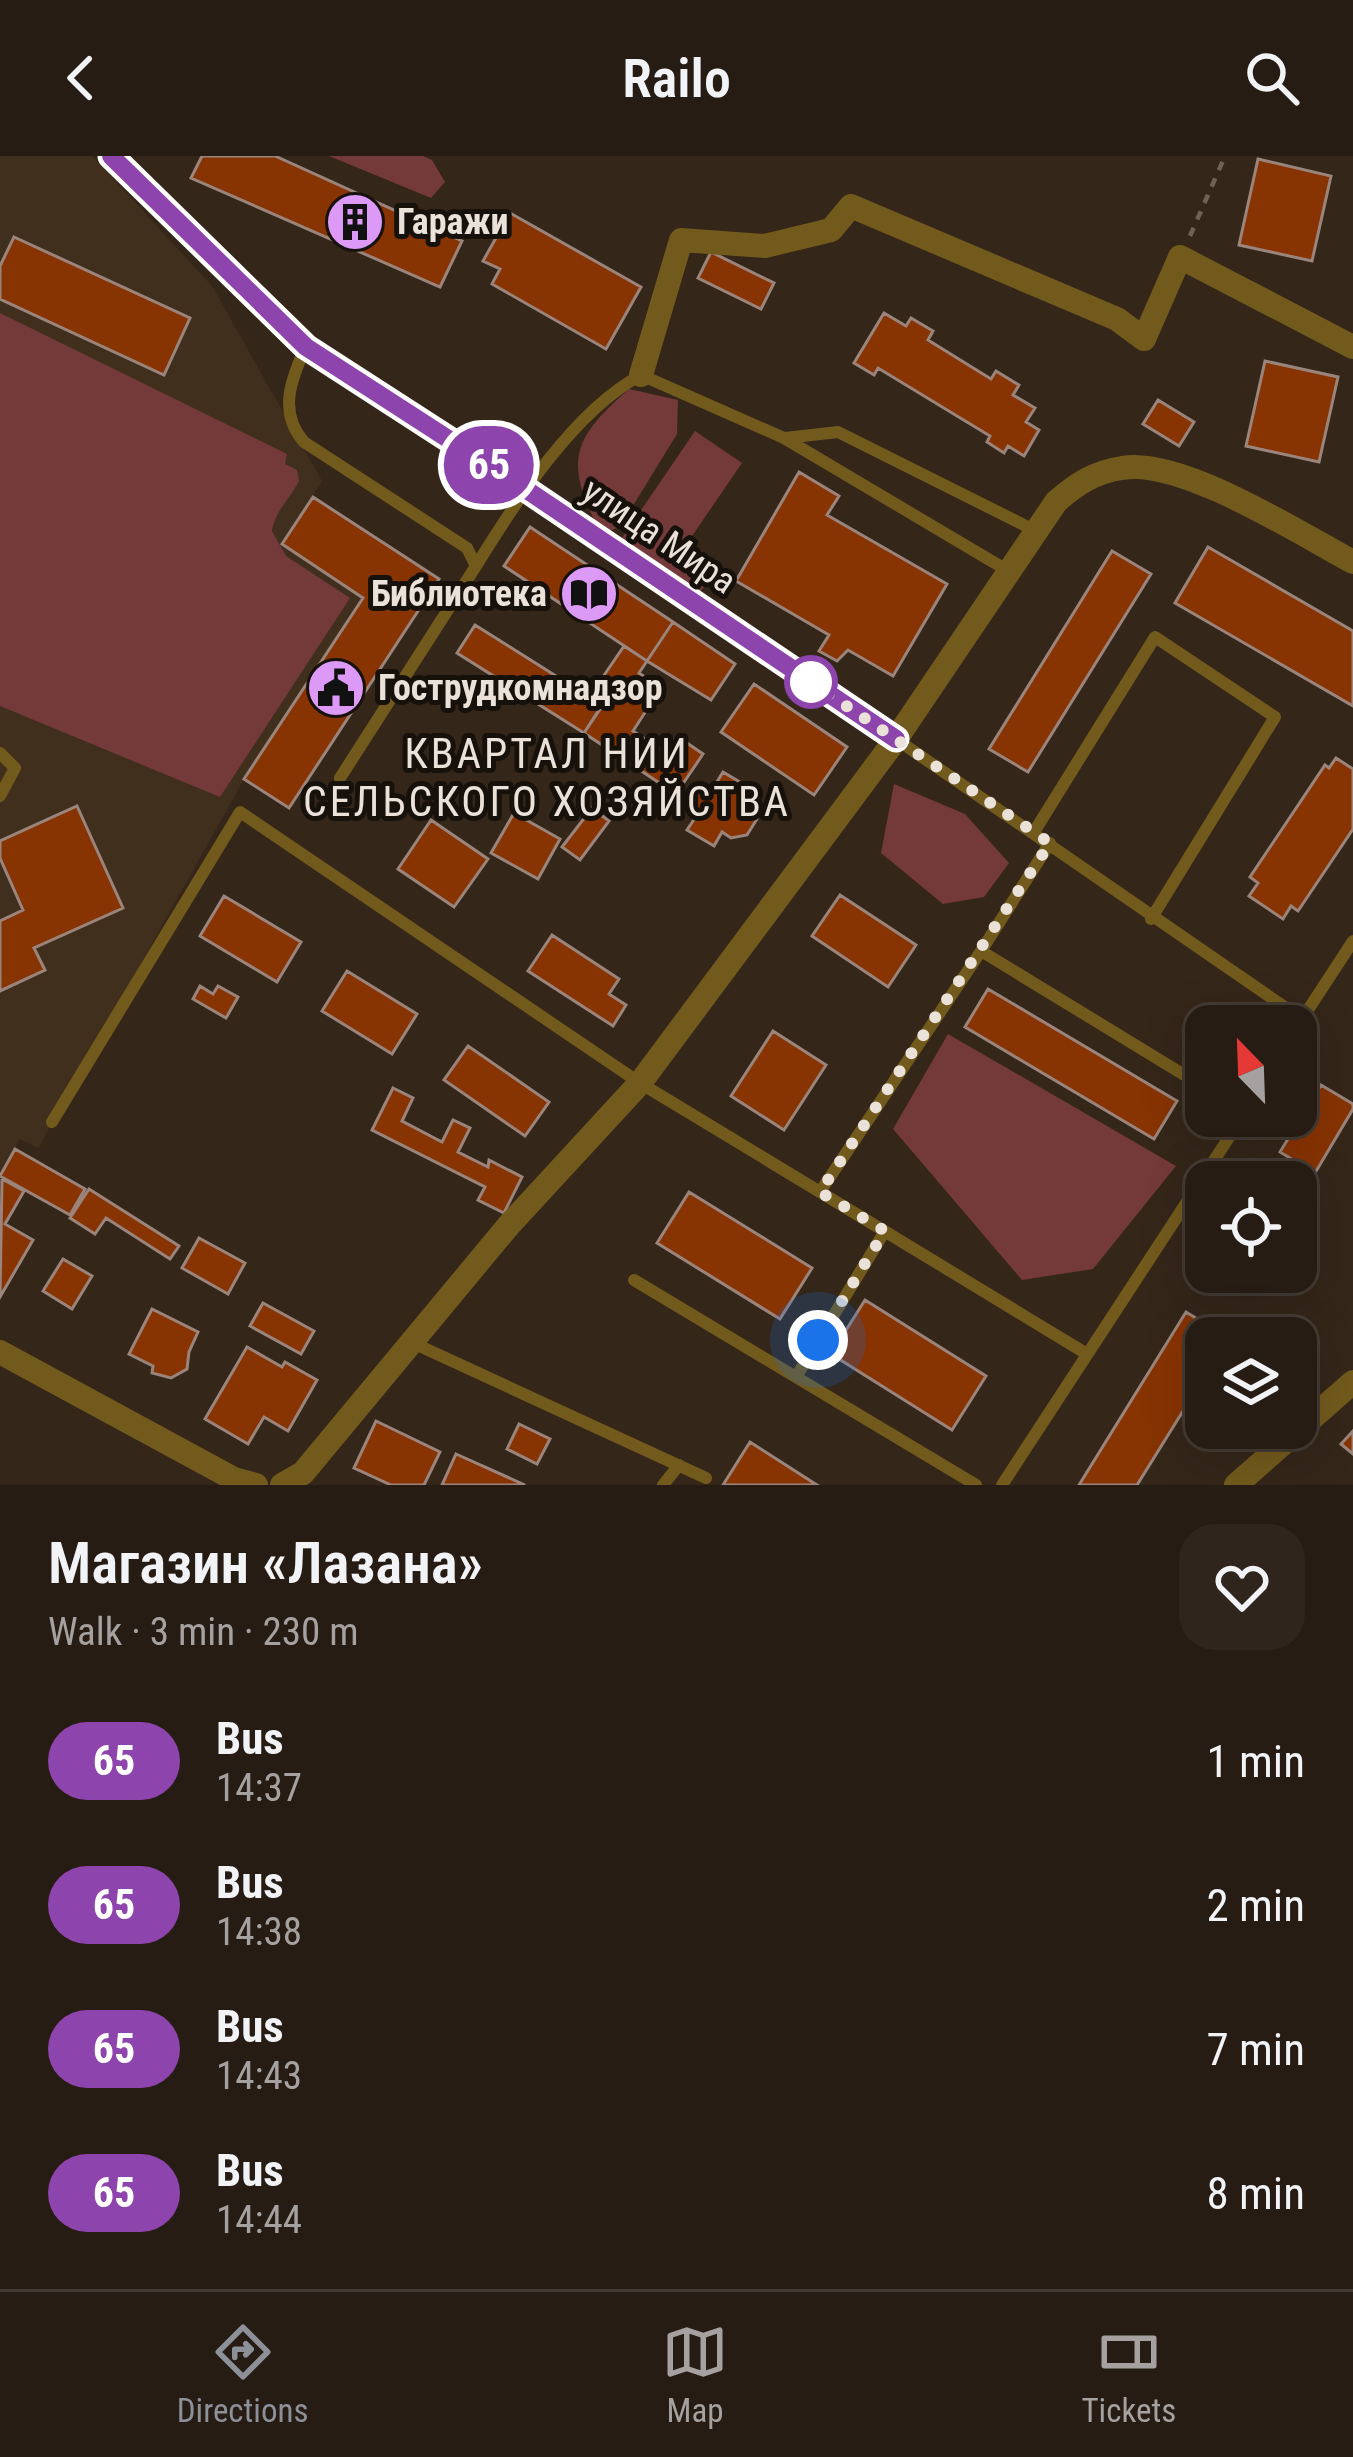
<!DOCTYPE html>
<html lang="en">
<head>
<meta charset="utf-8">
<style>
  body { margin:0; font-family:"Roboto Condensed",sans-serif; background:#2f251c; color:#f1f3f6; height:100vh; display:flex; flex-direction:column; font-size:45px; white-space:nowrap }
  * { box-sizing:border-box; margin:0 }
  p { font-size:39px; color:#a4a1a0 }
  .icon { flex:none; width:66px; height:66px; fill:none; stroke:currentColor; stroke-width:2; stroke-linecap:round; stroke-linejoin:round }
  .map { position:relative; height:1329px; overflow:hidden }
  .drawer { display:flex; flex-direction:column; background:#271c13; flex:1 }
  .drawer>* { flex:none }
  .badge { padding:0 24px; border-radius:39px; font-size:42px; line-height:78px }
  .needle { width:78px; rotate:337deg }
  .buttons { position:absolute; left:1185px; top:849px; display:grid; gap:24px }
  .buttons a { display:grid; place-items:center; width:132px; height:132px; border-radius:24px; background:#271c13; box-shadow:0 12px 48px #0002,0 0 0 3px #433a33; font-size:60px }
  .you { position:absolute; width:60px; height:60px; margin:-30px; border:9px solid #fff; border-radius:50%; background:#1a73e8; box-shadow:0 0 0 18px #1a73e833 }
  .map>.badge { position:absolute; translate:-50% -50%; box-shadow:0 0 0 6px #fff }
  .round { display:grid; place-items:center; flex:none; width:126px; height:126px; border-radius:36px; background:#2f251c }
  .headline { display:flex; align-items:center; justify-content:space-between; height:204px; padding:0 48px }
  h1 { font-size:57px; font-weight:600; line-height:90px }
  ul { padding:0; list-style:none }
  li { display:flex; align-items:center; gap:36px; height:144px; padding:0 48px }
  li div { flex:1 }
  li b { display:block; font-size:45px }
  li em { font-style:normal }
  li .badge { min-width:132px; font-weight:700; text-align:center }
  header { display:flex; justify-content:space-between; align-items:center; height:156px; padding:0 48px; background:#271c13; font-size:54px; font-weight:600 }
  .dock { display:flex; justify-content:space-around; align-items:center; height:168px; border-top:3px solid #433a33; background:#271c13; font-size:33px; color:#a4a1a0 }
  .dock a { display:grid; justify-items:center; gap:6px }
  .dock .current { color:#8c9099 }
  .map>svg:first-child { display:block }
</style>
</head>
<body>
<header><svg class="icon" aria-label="back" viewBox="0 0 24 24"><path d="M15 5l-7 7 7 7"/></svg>Railo<svg class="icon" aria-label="search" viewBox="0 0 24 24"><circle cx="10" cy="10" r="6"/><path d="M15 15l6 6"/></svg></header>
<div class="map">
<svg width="1353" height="1329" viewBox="0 0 1353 1329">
  <rect width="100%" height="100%" fill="#342619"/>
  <path fill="#412f1d" d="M0,0H92L212,130L322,325L282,388L363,442L244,623L38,992L20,983L0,1017Z"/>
  <path fill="#743939" d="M329,0H423L432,4L445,26L431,42Z
    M0,157L287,298L285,308L297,314L299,325C290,343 275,355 272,375L286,400L350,442L220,641L0,550Z
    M629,233L678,244L677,278L620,371L601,378C565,308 569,285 629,233Z
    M695,275L742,307L688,386L720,407L701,435L622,382Z
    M894,628L965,658L1009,707L984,741L943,748L881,697Z
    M948,878L1176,1010L1093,1113L1022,1124L893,973Z"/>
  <path fill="#873302" stroke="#9a847b" stroke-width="3" d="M202,0H275L462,85L440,131L191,22Z
    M1258,3L1331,20L1312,105L1239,89Z
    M510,57L641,131L606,193L492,128L500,113L483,105Z
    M14,81L190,162L164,219L0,143V110Z
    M711,96L774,127L761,153L698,122Z
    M884,157L906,170L911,162L933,175L928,184L991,223L996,215L1019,229L1013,239L1035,252L1026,266L1039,274L1024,300L1008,290L1004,297L987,286L990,280L878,212L874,219L854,207Z
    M1265,205L1338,221L1319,306L1246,290Z
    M1158,244L1194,266L1179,290L1143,268Z
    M799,316L839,340L827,359L947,428L893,520L848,494L837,505L819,495L829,479L736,425Z
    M313,341L439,423L289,652L244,623L363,442L282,388Z
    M530,371L673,466L647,505L504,410Z
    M1208,391L1353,475V550L1175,447Z
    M1112,395L1151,418L1028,616L989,593Z
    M673,466L735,508L711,544L647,505Z
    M475,469L602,549L584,577L457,497Z
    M624,490L647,505L639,517L661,532L633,575L666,597L677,580L703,598L676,638L584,577L607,543L594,534Z
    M754,528L847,591L814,639L721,576Z
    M1336,602L1353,613V673L1298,755L1291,750L1283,763L1249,740L1258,727L1250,721L1325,609L1329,612Z
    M723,616L750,632L743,643L754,650L757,663L747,679L731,682L722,676L714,690L687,674L697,659L693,645L700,635L712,634Z
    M77,650L123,752L34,792L45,814L0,835V765L23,754L0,702V685Z
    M592,652L609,665L580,704L562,691Z
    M514,657L560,683L538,723L491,697Z
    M431,664L488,703L454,751L398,713Z
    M840,739L916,789L888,831L812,780Z
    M224,740L301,786L277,826L200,780Z
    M552,779L619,823L609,838L626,849L613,870L528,815Z
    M347,815L417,858L392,898L322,855Z
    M200,830L213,838L218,830L238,841L226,862L193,843Z
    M988,833L1177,945L1154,983L965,871Z
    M773,875L826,909L784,974L731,940Z
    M468,890L549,946L525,980L444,924Z
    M1321,929L1353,948V953L1315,1017L1280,996Z
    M393,932L413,942L402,965L442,986L453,964L470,972L458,996L488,1011L489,1004L522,1021L504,1057L478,1044L485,1031L372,974Z
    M15,993L85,1033L70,1059L0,1020Z
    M2,1023L24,1035L5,1068L33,1084L0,1141Z
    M89,1033L179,1090L170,1103L106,1062L95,1078L70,1062Z
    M689,1036L812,1112L780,1163L657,1087Z
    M199,1082L245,1107L228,1138L182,1112Z
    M63,1103L92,1120L72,1153L43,1135Z
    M865,1144L986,1220L952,1274L831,1198Z
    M263,1147L314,1175L301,1198L250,1170Z
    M152,1153L198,1176L189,1196L187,1213L171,1222L152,1217L153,1210L129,1198Z
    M1186,1156L1228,1182H1206V1218L1137,1329H1079Z
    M247,1191L282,1211L285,1206L317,1224L288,1275L264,1261L248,1288L205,1263Z
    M376,1265L440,1296L424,1329H391L354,1312Z
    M519,1268L550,1283L537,1308L507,1293Z
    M1353,1275V1298L1341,1288Z
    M750,1286L817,1329H723Z
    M456,1298L525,1329H442Z"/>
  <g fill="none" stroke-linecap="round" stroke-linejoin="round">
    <path stroke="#6e6156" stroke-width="4.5" stroke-dasharray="9 9" stroke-linecap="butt" d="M1190,80L1225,0"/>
    <path stroke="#725a1c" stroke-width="12" d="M305,192C291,224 278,256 304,286L467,392L476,410L340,622
      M785,282L838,276L1036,375
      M476,410C516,345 574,255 641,219L784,282L1010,416
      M896,583L1302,863L1353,785
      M0,597L15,612L0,640
      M1034,676L1155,481L1275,561L1151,763
      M1050,687L981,795L1199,928L1206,924
      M52,966L240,656L640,927L820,1036L981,795
      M820,1036L1087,1198
      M634,1124L976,1329
      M413,1187L706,1322
      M796,1221L885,1075
      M663,1329L679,1309
      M1002,1329L1243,960"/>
    <path stroke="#725a1c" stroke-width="24" d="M111,0L306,191L524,332L896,583
      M641,219L681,84L765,90L831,74L851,50L1117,163L1144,183L1180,101L1353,191
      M0,1196L234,1323L256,1329
      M282,1329L303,1317L509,1069L640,927L896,583L1056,346C1076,328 1095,316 1122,312C1180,301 1299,377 1353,406
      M1236,1329L1353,1226"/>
  </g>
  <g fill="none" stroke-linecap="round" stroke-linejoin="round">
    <g stroke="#fff" stroke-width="27">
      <path id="line" d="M111,0L306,191L524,332L896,583"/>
    </g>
    <use href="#line" stroke="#8e44ad" stroke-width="18"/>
    <path stroke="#eae1d9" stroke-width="12" stroke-dasharray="0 21.6" d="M811,526L1050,687L820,1036L885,1075L818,1184"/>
  </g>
  <defs>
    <g id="building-disc" transform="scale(3)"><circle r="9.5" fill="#dc99f5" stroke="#17110b"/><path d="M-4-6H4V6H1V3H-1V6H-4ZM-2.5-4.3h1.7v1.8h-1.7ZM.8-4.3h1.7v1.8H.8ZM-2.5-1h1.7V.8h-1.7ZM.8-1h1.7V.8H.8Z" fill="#111"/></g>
    <g id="library-disc" transform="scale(3)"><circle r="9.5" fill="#dc99f5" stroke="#17110b"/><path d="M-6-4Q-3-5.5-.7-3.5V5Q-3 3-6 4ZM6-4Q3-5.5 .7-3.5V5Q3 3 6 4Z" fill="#111"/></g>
    <g id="civic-disc" transform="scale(3)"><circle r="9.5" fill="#dc99f5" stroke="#17110b"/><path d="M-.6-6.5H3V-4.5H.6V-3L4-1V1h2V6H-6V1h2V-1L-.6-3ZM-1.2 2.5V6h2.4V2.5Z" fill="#111"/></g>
  </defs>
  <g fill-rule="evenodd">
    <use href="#building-disc" x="355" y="66"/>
    <use href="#library-disc" x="589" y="438"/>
    <use href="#civic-disc" x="336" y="532"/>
  </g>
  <circle fill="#fff" stroke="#8e44ad" stroke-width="6" cx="811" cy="526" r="24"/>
  <g text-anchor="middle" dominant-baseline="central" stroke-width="10" stroke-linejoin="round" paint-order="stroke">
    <g font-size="36" font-weight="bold" fill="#eae1d9" stroke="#17110b" text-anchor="start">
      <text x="397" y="66">Гаражи</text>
      <text x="547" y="438" text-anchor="end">Библиотека</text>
      <text x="378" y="532">Гострудкомнадзор</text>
    </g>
    <g font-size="36" fill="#eae1d9" stroke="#17110b">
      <text transform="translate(659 380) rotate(34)">улица Мира</text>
    </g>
    <g font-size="42" letter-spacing="3" fill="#eae1d9" stroke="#17110b">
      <text x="547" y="597">КВАРТАЛ НИИ<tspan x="547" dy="48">СЕЛЬСКОГО ХОЗЯЙСТВА</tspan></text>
    </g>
  </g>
</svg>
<div class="buttons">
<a><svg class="needle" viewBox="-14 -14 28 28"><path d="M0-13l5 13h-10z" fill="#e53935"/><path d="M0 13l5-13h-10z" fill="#a4a1a0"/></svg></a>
<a><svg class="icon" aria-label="locate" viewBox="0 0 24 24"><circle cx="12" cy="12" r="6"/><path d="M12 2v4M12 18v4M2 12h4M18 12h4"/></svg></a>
<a><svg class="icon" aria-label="layers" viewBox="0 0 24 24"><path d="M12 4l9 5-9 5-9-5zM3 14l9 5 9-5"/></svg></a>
</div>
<div class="you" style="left:818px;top:1184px"></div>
<b class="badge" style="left:489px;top:309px;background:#8e44ad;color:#fff">65</b>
</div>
<section class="drawer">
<div class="headline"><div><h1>Магазин «Лазана»</h1><p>Walk · 3 min · 230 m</p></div><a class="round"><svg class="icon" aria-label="heart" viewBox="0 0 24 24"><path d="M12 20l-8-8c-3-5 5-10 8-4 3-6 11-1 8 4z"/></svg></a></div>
<ul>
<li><span class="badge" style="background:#8e44ad;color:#fff">65</span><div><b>Bus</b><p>14:37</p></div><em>1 min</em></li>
<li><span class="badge" style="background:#8e44ad;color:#fff">65</span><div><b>Bus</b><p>14:38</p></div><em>2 min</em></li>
<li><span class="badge" style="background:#8e44ad;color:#fff">65</span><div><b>Bus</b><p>14:43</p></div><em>7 min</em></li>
<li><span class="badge" style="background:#8e44ad;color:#fff">65</span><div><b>Bus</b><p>14:44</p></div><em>8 min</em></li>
</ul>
</section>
<nav class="dock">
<a class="current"><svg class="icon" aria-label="directions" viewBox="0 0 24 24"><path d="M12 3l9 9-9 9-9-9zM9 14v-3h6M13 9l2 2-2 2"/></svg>Directions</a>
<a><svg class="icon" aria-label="map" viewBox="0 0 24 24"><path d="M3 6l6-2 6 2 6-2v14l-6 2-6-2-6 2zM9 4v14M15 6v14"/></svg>Map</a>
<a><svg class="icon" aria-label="tickets" viewBox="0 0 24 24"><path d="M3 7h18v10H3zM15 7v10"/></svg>Tickets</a>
</nav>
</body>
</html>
